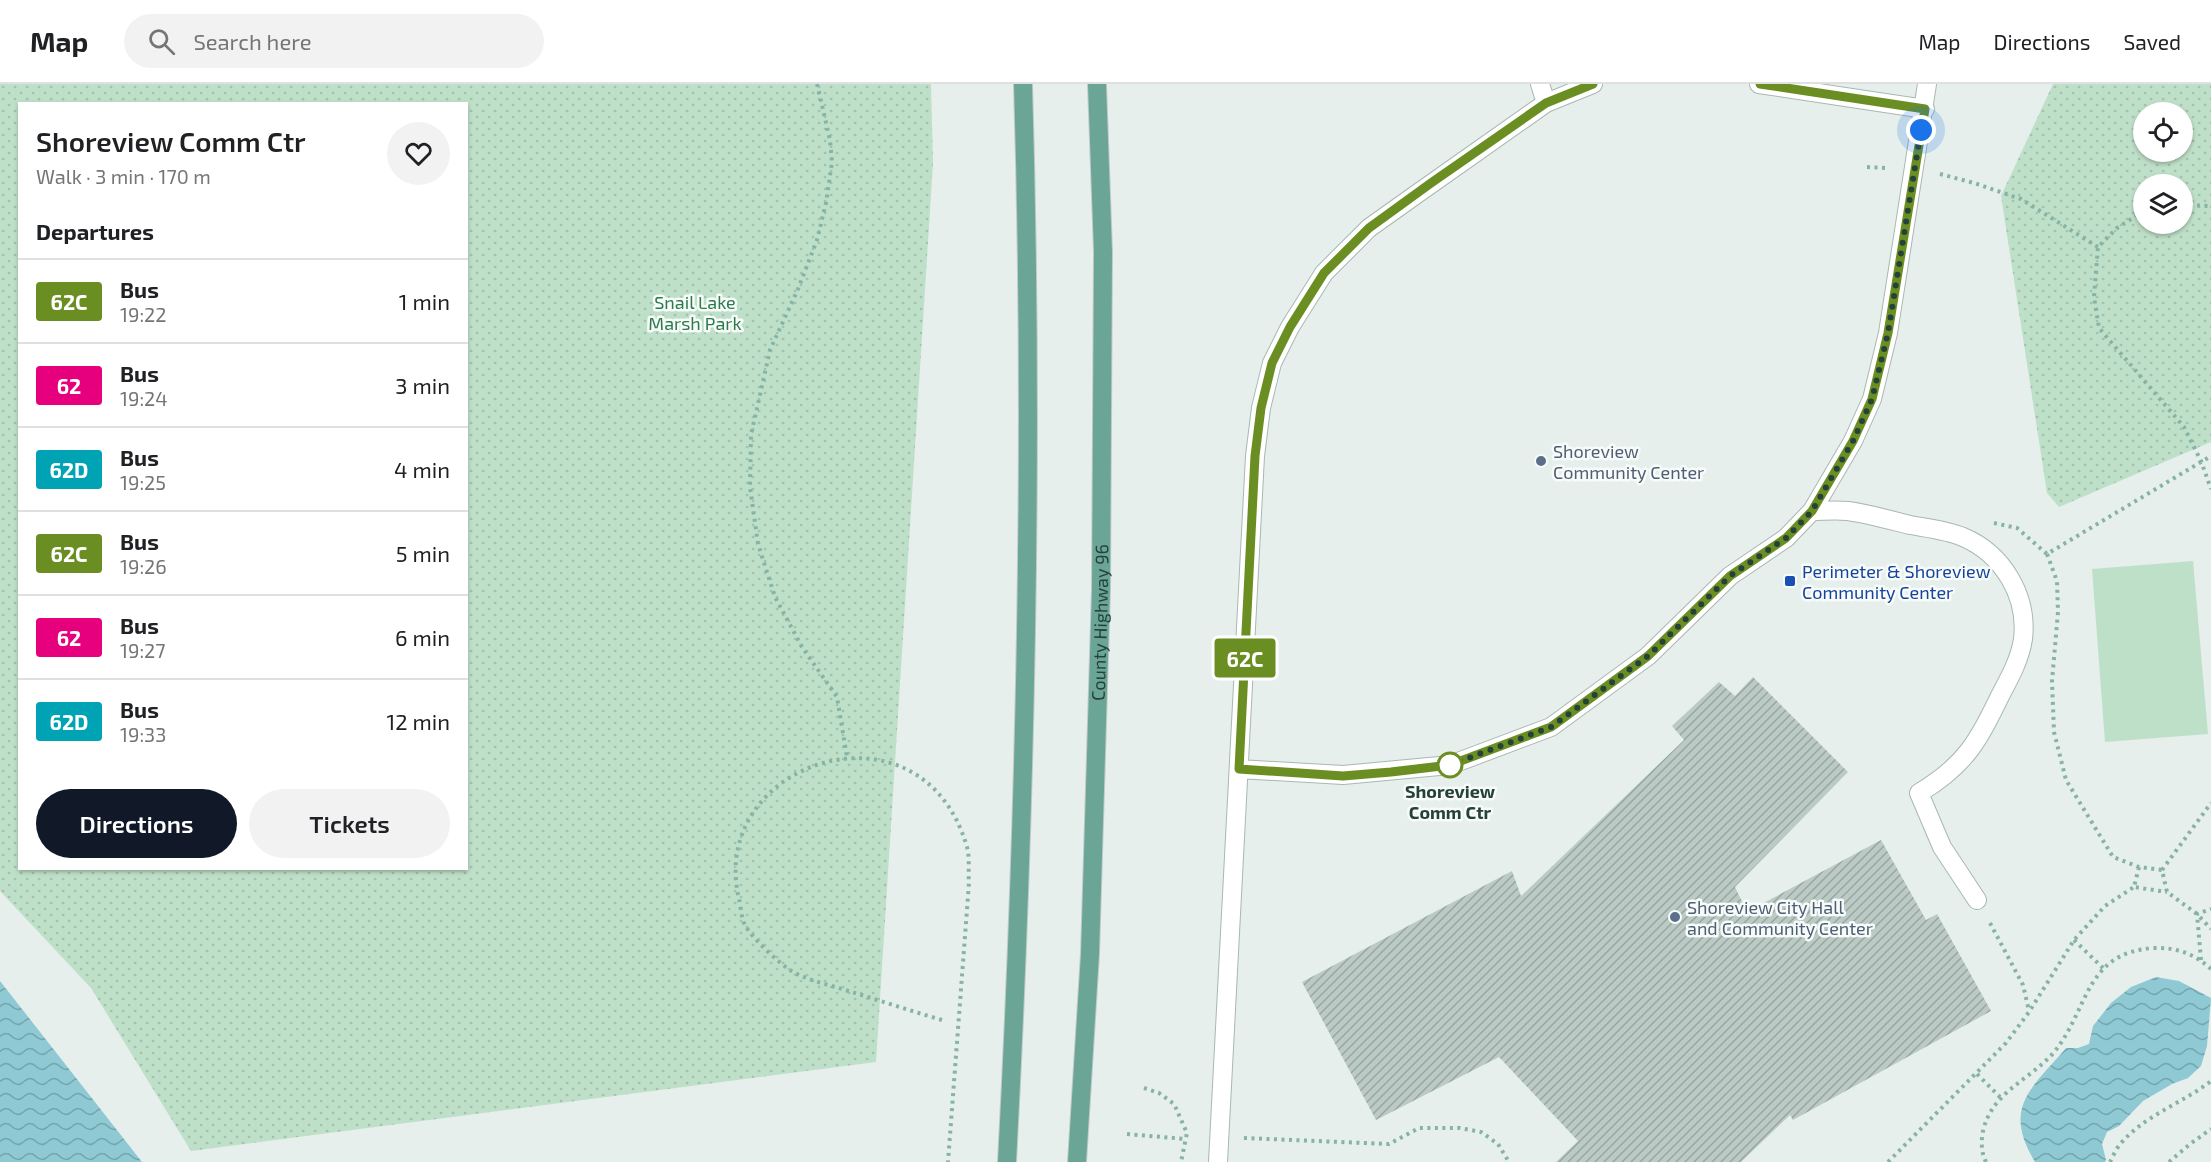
<!DOCTYPE html>
<html lang="en">
<head>
<meta charset="utf-8">
<style>
  body { margin:0; font-family:"Exo 2",sans-serif; background:#f2f2f2; color:#202124; height:100vh; display:flex; flex-direction:column; font-size:22px; white-space:nowrap }
  * { box-sizing:border-box; margin:0 }
  p { font-size:20px; color:#757577 }
  .icon { flex:none; width:33px; height:33px; fill:none; stroke:currentColor; stroke-width:2; stroke-linecap:round; stroke-linejoin:round }
  .map { position:relative; flex:1; overflow:hidden }
  .drawer { position:absolute; left:18px; top:18px; width:450px; height:768px; display:flex; flex-direction:column; background:#fff; border-radius:0px; box-shadow:0 2px 4px #0004 }
  .drawer>* { flex:none }
  .badge { padding:0 12px; border-radius:4px; font-size:21px; line-height:39px }
  .tools { position:absolute; left:2133px; top:18px; display:grid; gap:12px }
  .tools a { display:grid; place-items:center; width:60px; height:60px; border-radius:50%; background:#fff; box-shadow:0 2px 4px #0004; font-size:30px }
  .you { position:absolute; width:30px; height:30px; margin:-15px; border:4px solid #fff; border-radius:50%; background:#1a73e8; box-shadow:0 0 0 9px #1a73e833 }
  .map>.badge { position:absolute; translate:-50% -50%; box-shadow:0 0 0 3px #fff }
  h2 { padding:0 18px; font-size:22px; line-height:54px }
  .round { display:grid; place-items:center; flex:none; width:63px; height:63px; border-radius:32px; background:#f2f2f2 }
  .summary { display:flex; align-items:center; justify-content:space-between; height:102px; padding:0 18px }
  h1 { font-size:28px; font-weight:600; line-height:45px }
  .action { display:flex; gap:12px; margin-top:auto; padding:12px 18px }
  .action a { flex:1; height:69px; border-radius:36px; background:#111827; color:#fff; font-size:24px; font-weight:600; line-height:69px; text-align:center }
  .action a+a { background:#f2f2f2; color:#202124 }
  ul { padding:0; list-style:none }
  li { display:flex; align-items:center; gap:18px; height:84px; padding:0 18px; border-top:2px solid #e0e0e0 }
  li div { flex:1 }
  li b { display:block; font-size:22px }
  li em { font-style:normal }
  li .badge { min-width:66px; font-weight:700; text-align:center }
  header { display:flex; align-items:center; gap:36px; box-sizing:border-box; height:84px; padding:0 30px; background:#fff; border-bottom:2px solid #e0e0e0 }
  header strong { font-size:28px }
  nav { display:flex; gap:33px; margin-inline-start:auto; font-size:21px }
  .search { width:420px; height:54px; background:#f2f2f2; display:flex; align-items:center; gap:15px; box-sizing:border-box; padding:0 21px; border-radius:33px; color:#757577; font-size:22px }
  .map>svg:first-child { display:block }
</style>
</head>
<body>
<header>
<strong>Map</strong>
<div class="search"><svg class="icon" aria-label="search" viewBox="0 0 24 24"><circle cx="10" cy="10" r="6"/><path d="M15 15l6 6"/></svg>Search here</div>
<nav><a>Map</a><a>Directions</a><a>Saved</a></nav>
</header>
<div class="map">
<svg width="2211" height="1078" viewBox="0 0 2211 1078">
  <defs>
    <pattern id="grass-dots" width="8" height="8" patternUnits="userSpaceOnUse" patternTransform="scale(1.5)"><rect width="8" height="8" fill="#bfe0c8"/><path d="M2 2h.1M6 6h.1" fill="none" stroke="#a4c1ad" stroke-width="1.8" stroke-linecap="round"/></pattern>
    <pattern id="water-waves" width="16" height="10" patternUnits="userSpaceOnUse" patternTransform="scale(1.5)"><rect width="16" height="10" fill="#8ec9d4"/><path d="M0 5q4-4 8 0t8 0" fill="none" stroke="#74a5ad"/></pattern>
    <pattern id="building-hatch" width="6" height="6" patternUnits="userSpaceOnUse" patternTransform="scale(1.5)"><rect width="6" height="6" fill="#bbcac4"/><path d="M-1 1l2-2M0 6l6-6M5 7l2-2" fill="none" stroke="#98a6a0"/></pattern>
  </defs>
  <rect width="100%" height="100%" fill="#e6efeb"/>
  <path fill="url(#grass-dots)" fill-rule="evenodd" d="M0,0H931L933,79L876,978L191,1067L91,904L0,807ZM20,20H466V784H20Z
    M2053,0H2211V358L2059,423L2047,409L2001,112ZM2144,28H2182V68H2144ZM2144,100H2182V140H2144Z"/>
  <path fill="#bfe0c8" d="M2193,477L2208,650L2105,658L2092,485Z"/>
  <path fill="url(#water-waves)" d="M2156,893L2179,897L2211,914L2207,962L2201,982L2188,994L2172,1000L2143,1017L2119,1042L2107,1048L2102,1060L2106,1076L2105,1078H2035C2002,1023 2031,1005 2066,964H2078L2089,960L2093,942L2111,919L2131,903Z
    M0,897L142,1078H0Z"/>
  <path fill="url(#building-hatch)" d="M1753,593L1848,688L1735,803L1747,828L1881,756L1926,836L1937,830L1991,927L1793,1036L1790,1031L1741,1078H1556L1578,1057L1499,973L1376,1036L1302,898L1512,787L1521,812L1684,656L1672,642L1719,598L1735,612Z"/>
  <g fill="none" stroke-linecap="round" stroke-linejoin="round">
    <g stroke="#a8b8b2" stroke-width="20">
      <path id="minor" d="M1540,0L1546,19
        M1759,0L1925,25
        M1812,427C1823,427 1836,426 1848,427C1869,430 1890,436 1910,441C1927,444 1947,446 1963,453C2003,470 2028,512 2023,555C2020,575 2010,593 2001,610C1978,657 1966,681 1919,709L1942,763L1977,816
        M1239,685L1343,691L1450,681L1551,643L1648,572L1730,492L1786,454L1812,427L1853,357L1872,315L1888,249L1927,0
        M1218,1078L1255,372L1261,324L1272,279L1290,243L1324,189L1369,144L1414,112L1546,19L1593,0"/>
    </g>
    <g stroke="#c2cac8" stroke-width="20">
      <g id="major">
        <path d="M1007,1078C1026,719 1034,359 1023,0"/>
        <path id="s1" d="M1077,1078L1090,870L1101,505L1103,168L1097,0"/>
      </g>
    </g>
    <path stroke="#86b3a5" stroke-width="4" stroke-dasharray="3 4.5" stroke-linecap="butt" d="M817,0L830,56L832,78L826,119L817,156L798,205L770,266L751,351L750,403L758,460L775,513L802,563L837,613L847,673
      M1867,83L1887,84
      M1940,90L1974,99L2021,115L2098,163
      M2182,121L2211,122
      M2144,127L2117,144L2098,163L2094,213L2099,244L2184,343L2201,377L2211,405
      M1994,439L2017,444L2047,470L2211,372
      M2047,470L2057,497L2058,528L2052,597L2054,648L2066,696L2113,773L2139,783L2162,786L2167,808L2197,830L2211,845
      M2139,783L2134,803L2167,808
      M2162,786L2211,719
      M1990,839L2023,901L2029,927
      M2074,856L2103,884
      M2201,876L2197,830L2211,825
      M942,936C908,926 875,915 842,905C825,900 804,895 790,886C779,879 751,853 745,841C741,834 741,823 739,815C706,677 922,607 967,763C970,774 968,787 969,799L948,1078
      M1977,990L2000,1013
      M1144,1004L1159,1009L1174,1020L1187,1049L1181,1078
      M1127,1050L1185,1055
      M1244,1054L1389,1060L1419,1044H1460L1481,1048L1498,1060L1509,1078
      M1888,1078L2006,959L2029,928L2074,856L2105,822L2134,803
      M1986,1078C1981,1068 1981,1057 1983,1047C1992,1007 2031,996 2055,967C2089,924 2085,869 2153,864C2176,863 2195,870 2211,885
      M2110,1078C2113,1072 2117,1063 2122,1058C2147,1030 2183,1019 2211,997
      M2169,1078L2190,1060L2211,1045"/>
    <use href="#minor" stroke="#fff" stroke-width="18"/>
    <use href="#major" stroke="#6aa596" stroke-width="18"/>
  </g>
  <g fill="none" stroke-linecap="round" stroke-linejoin="round">
    <g stroke="#fff" stroke-width="14">
      <path id="line" d="M1593,0L1546,19L1431,99L1369,144L1324,189L1290,243L1272,279L1261,324L1255,372L1239,685L1343,692L1391,688L1450,681L1551,643L1648,572L1730,492L1786,454L1812,427L1853,357L1872,315L1888,249L1925,25L1760,0"/>
    </g>
    <use href="#line" stroke="#6b8e23" stroke-width="9"/>
    <path stroke="#24423a" stroke-width="6" stroke-dasharray="0 10.8" d="M1450,681L1551,643L1648,572L1730,492L1786,454L1812,427L1853,357L1872,315L1888,249L1921,46"/>
  </g>
  <g fill="#5c6f8a" stroke="#f7fbf9" stroke-width="2">
    <circle cx="1541" cy="377" r="6"/>
    <circle cx="1675" cy="833" r="6"/>
  </g>
  <rect fill="#1a4fb4" stroke="#f7fbf9" stroke-width="2" x="1784" y="491" width="12" height="12" rx="3"/>
  <circle fill="#fff" stroke="#6b8e23" stroke-width="3" cx="1450" cy="681" r="12"/>
  <g text-anchor="middle" dominant-baseline="central" stroke-width="5" stroke-linejoin="round" paint-order="stroke">
    <g font-size="18" fill="#2d7a4b" stroke="#f7fbf9">
      <text x="695" y="218">Snail Lake<tspan x="695" dy="21">Marsh Park</tspan></text>
    </g>
    <g font-size="18" fill="#4e5e75" stroke="#f7fbf9" text-anchor="start">
      <text x="1553" y="367">Shoreview<tspan x="1553" dy="21">Community Center</tspan></text>
      <text x="1687" y="823">Shoreview City Hall<tspan x="1687" dy="21">and Community Center</tspan></text>
    </g>
    <g font-size="18" fill="#164399" stroke="#f7fbf9" text-anchor="start">
      <text x="1802" y="487">Perimeter &amp; Shoreview<tspan x="1802" dy="21">Community Center</tspan></text>
    </g>
    <g font-size="18" fill="#24423a" stroke="#f7fbf9">
      <text stroke="none"><textPath href="#s1" startOffset="540">County Highway 96</textPath></text>
    </g>
    <g font-size="18" font-weight="bold" fill="#24423a" stroke="#f7fbf9">
      <text x="1450" y="707">Shoreview<tspan x="1450" dy="21">Comm Ctr</tspan></text>
    </g>
  </g>
</svg>
<div class="tools">
<a><svg class="icon" aria-label="locate" viewBox="0 0 24 24"><circle cx="12" cy="12" r="6"/><path d="M12 2v4M12 18v4M2 12h4M18 12h4"/></svg></a>
<a><svg class="icon" aria-label="layers" viewBox="0 0 24 24"><path d="M12 4l9 5-9 5-9-5zM3 14l9 5 9-5"/></svg></a>
</div>
<div class="you" style="left:1921px;top:46px"></div>
<b class="badge" style="left:1245px;top:574px;background:#6b8e23;color:#fff">62C</b>
<section class="drawer">
<div class="summary"><div><h1>Shoreview Comm Ctr</h1><p>Walk · 3 min · 170 m</p></div><a class="round"><svg class="icon" aria-label="heart" viewBox="0 0 24 24"><path d="M12 20l-8-8c-3-5 5-10 8-4 3-6 11-1 8 4z"/></svg></a></div>
<h2>Departures</h2>
<ul>
<li><span class="badge" style="background:#6b8e23;color:#fff">62C</span><div><b>Bus</b><p>19:22</p></div><em>1 min</em></li>
<li><span class="badge" style="background:#e6007e;color:#fff">62</span><div><b>Bus</b><p>19:24</p></div><em>3 min</em></li>
<li><span class="badge" style="background:#00a3b4;color:#fff">62D</span><div><b>Bus</b><p>19:25</p></div><em>4 min</em></li>
<li><span class="badge" style="background:#6b8e23;color:#fff">62C</span><div><b>Bus</b><p>19:26</p></div><em>5 min</em></li>
<li><span class="badge" style="background:#e6007e;color:#fff">62</span><div><b>Bus</b><p>19:27</p></div><em>6 min</em></li>
<li><span class="badge" style="background:#00a3b4;color:#fff">62D</span><div><b>Bus</b><p>19:33</p></div><em>12 min</em></li>
</ul>
<div class="action"><a>Directions</a><a>Tickets</a></div>
</section>
</div>
</body>
</html>
